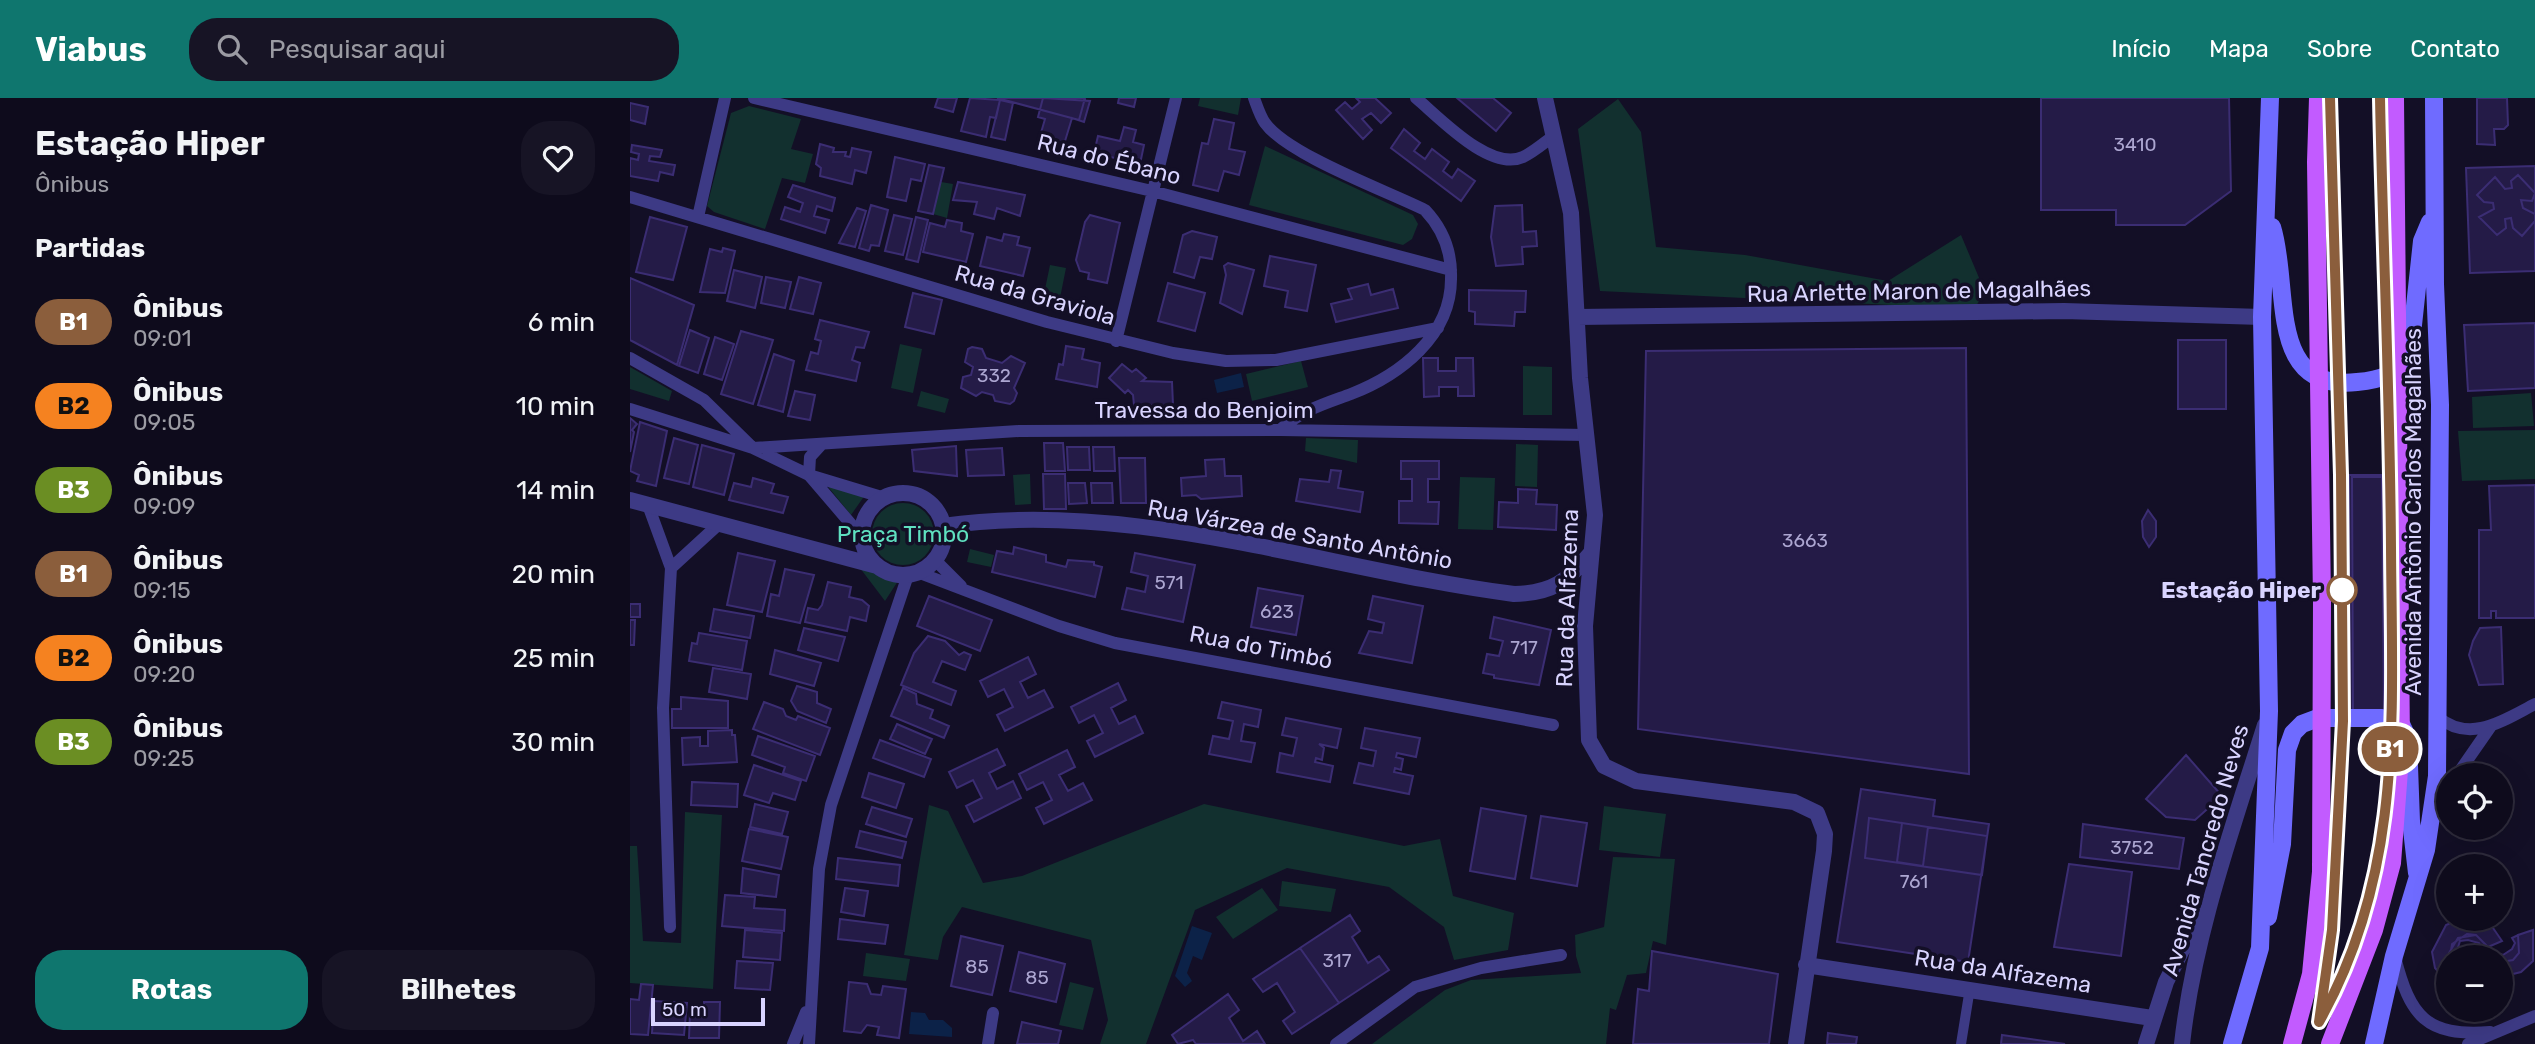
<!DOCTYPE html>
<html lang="pt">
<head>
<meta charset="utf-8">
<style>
  body { margin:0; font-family:Rubik,sans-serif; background:#171425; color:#f1f3f6; height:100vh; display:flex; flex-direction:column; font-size:26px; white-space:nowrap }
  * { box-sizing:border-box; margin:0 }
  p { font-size:23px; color:#9b9ba3 }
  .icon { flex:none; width:38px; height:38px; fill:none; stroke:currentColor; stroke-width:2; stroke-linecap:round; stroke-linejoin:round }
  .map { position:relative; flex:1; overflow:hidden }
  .details { display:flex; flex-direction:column; background:#0e0b1c; width:630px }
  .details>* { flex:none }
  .badge { padding:0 14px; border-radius:23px; font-size:24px; line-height:46px }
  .fabs { position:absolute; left:1806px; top:665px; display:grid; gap:14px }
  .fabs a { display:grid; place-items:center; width:77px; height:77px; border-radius:50%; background:#0e0b1c; box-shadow:0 7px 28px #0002,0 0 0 2px #2e2b3b; font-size:35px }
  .scale { position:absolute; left:21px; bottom:18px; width:114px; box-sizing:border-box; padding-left:7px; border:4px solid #d9d4ff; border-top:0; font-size:19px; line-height:24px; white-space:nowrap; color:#d9d4ff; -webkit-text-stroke:5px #130f26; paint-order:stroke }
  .map>.badge { position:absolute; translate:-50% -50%; box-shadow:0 0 0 4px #fff }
  h2 { padding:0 35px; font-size:26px; line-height:63px }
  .round { display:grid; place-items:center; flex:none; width:74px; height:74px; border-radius:28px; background:#171425 }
  .summary { display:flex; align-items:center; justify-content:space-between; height:119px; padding:0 35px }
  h1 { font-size:33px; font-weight:700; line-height:52px }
  .action { display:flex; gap:14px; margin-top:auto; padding:14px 35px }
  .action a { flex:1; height:80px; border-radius:28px; background:#0f766e; color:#fff; font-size:28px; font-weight:700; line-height:80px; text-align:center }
  .action a+a { background:#171425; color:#f1f3f6 }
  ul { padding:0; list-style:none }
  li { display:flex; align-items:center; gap:21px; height:84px; padding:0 35px }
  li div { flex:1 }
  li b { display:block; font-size:26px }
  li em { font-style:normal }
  li .badge { min-width:77px; font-weight:700; text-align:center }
  header { display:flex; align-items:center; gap:42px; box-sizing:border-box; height:98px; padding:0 35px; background:#0f766e; color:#fff }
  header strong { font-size:33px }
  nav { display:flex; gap:38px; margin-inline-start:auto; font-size:24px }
  .search { width:490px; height:63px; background:#171425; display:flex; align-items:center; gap:18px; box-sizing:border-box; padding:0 24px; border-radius:28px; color:#9b9ba3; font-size:26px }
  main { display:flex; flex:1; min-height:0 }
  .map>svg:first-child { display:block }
</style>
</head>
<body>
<header>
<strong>Viabus</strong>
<div class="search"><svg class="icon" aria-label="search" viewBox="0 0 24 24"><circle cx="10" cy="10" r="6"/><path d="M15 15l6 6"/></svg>Pesquisar aqui</div>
<nav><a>Início</a><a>Mapa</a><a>Sobre</a><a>Contato</a></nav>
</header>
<main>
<section class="details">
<div class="summary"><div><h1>Estação Hiper</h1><p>Ônibus</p></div><a class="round"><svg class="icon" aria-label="heart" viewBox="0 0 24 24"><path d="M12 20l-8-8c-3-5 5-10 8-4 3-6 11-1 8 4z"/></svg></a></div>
<h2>Partidas</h2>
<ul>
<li><span class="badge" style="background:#8b5e3c;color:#fff">B1</span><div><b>Ônibus</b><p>09:01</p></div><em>6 min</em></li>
<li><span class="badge" style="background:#f58220;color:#111">B2</span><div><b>Ônibus</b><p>09:05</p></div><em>10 min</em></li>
<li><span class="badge" style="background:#6b8e23;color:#fff">B3</span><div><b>Ônibus</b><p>09:09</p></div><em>14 min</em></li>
<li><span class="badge" style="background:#8b5e3c;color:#fff">B1</span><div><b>Ônibus</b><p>09:15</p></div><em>20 min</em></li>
<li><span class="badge" style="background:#f58220;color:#111">B2</span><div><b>Ônibus</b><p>09:20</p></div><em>25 min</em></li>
<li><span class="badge" style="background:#6b8e23;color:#fff">B3</span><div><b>Ônibus</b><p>09:25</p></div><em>30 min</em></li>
</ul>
<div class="action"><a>Rotas</a><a>Bilhetes</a></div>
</section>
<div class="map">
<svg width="1905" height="946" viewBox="0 0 1905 946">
  <rect width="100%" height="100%" fill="#130f26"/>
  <path fill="#12302f" d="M570,0H611L608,17L568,8Z
    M988,1L1011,34L1026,149L1115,157L1258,183L1331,137L1355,194L1344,211L970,193L948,31Z
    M119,8L171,21L161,51L183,56L175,85L152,80L135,131L84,114L77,108L101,15Z
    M635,48L783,117L788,126L782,141L773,147L619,107Z
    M311,84L323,86L317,120L303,116Z
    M420,167L436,170L430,200L414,196Z
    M270,246L292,251L283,295L261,290Z
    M671,263L678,289L622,303L616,276Z
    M893,268L922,269V317H893Z
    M0,269L42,293L39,303L0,291Z
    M291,293L319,301L315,315L287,308Z
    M1901,295L1904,328L1843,330L1842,299Z
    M1905,332V381L1832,383L1828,333Z
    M676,340L728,342L727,365L675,353Z
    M886,346L908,347L907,389L885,388Z
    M400,376L401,406L385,407L383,377Z
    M830,379L865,380L863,432L828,431Z
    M195,385L235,397L221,417Z
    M242 436a31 31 0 1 1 62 0a31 31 0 1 1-62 0Z
    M340,451L364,457L361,469L337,464Z
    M230,470L268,483L255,503Z
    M574,706L774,748L810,741L823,798L884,815L878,852L824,862L814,829L759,789L657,770L565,812L516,946H470L478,922L461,842L332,809L313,839L308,862L274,857L299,707L318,713L353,785L392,778Z
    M974,708L1036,716L1030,759L969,752Z
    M55,714L92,717L83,891L0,885V748H7L13,843L51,845Z
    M983,759L1045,761L1036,847L1023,843L1016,875L997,877L986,912L980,910L976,946H742L815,892L841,882L951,875L946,858L945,837L974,829Z
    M652,783L706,791L701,814L649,808Z
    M632,790L648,812L603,841L586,819Z
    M236,855L280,861L276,883L233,878Z
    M440,884L464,890L453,932L429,927Z"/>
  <path fill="#0c2248" d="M611,275L614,289L587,295L584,282Z
    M562,828L582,835L572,862L563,858L557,875L562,883L555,889L545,878Z
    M281,914L295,915L299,922H313L322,930V939L279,936Z"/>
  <path fill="#241b47" stroke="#3b2d73" stroke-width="2" d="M308,0H327L323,14L305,9Z
    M340,0L370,2L366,20L360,19L356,39L331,33Z
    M367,0H455L449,22Z
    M413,0L460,3L454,24L442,20L432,53L408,45L415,21L408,19Z
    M489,0H506L504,9L488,5Z
    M726,0H745L761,15L751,25L741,15L732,21L742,32L733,41L706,12L715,4L722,11L730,4Z
    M827,0H863L881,15L866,33Z
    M1411,0H1599L1601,93L1555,127H1486V112H1411Z
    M1847,0H1877L1878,27L1874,31H1864L1865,47L1847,46Z
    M370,2L383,5L375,42L361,39Z
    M0,5L18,9L15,26L0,22Z
    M584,21L604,25L599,51L615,54L609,77L594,73L588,93L563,87L572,45L578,46Z
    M494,29L506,32L503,44L514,47L510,66L464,55L468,38L490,43Z
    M774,31L790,45L784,53L795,61L802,51L819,64L813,73L822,80L828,71L845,83L831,103L761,50Z
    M190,46L204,50L203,54H216L215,58L220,59L222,50L241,54L236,75L225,72L222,86L190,78L191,70L186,66Z
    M2,47L32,52L30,59L20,58L19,63L45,67L43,77L30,74L28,83L0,78V60L8,62L9,56L1,54Z
    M265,59L295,66L291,83L281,81L276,103L257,99Z
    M299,67L314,70L303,116L288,113Z
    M1905,68V173L1840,175L1836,70Z
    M1888,77L1905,95L1902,103L1891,102L1893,110L1905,116V123L1892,138L1883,130L1881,120L1875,121L1876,130L1867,137L1849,119L1864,111L1863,105L1854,104L1847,97L1865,79L1875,91L1882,90L1881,83Z
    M328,84L395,97L390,118L367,110L364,121L344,116L347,104L323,102Z
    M163,87L205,100L202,113L187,108L184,118L199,122L195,135L151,121L155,109L170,114L173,105L158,99Z
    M241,107L258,112L249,148L241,147L239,153L229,150Z
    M892,107L893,134L906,133L907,148L892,149L893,166L866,168L861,139L865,108Z
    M227,110L236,113L225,149L209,145Z
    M264,117L282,121L273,157L255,153Z
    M460,117L490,125L477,185L458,181L459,175L450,173L446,162L455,124Z
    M20,119L57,129L43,182L6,174Z
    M286,119L298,122L288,164L276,161Z
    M317,122L332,125L331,133L343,136L336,164L293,154L300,125L315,129Z
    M562,133L587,139L582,161L570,159L564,180L544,174L553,137Z
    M374,136L389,139L387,147L400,150L393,178L350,168L357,139L372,143Z
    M93,150L105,153L95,195L70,194L80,151L92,154Z
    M640,158L686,167L677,213L655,209L658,193L634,188Z
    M598,165L624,172L612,216L590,205L596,177L594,168Z
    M104,172L132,179L125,210L97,203Z
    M136,179L161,184L155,210L131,205Z
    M169,179L191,185L183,216L160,211Z
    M0,180L64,207L47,267L0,242Z
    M538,185L575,195L565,233L528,223Z
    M738,186L741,197L763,191L768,210L706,224L701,206L722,201L718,191Z
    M839,192L896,193L895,214H885L884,228L845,226V214L839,213Z
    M283,195L312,202L304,236L275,229Z
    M190,222L239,234L234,250L226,249L222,262L230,265L226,283L176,272L181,254L188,256L191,243L185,241Z
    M1905,225V290L1838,293L1834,227Z
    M60,232L79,240L68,275L49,268Z
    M111,233L143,242L123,306L91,296Z
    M85,239L104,246L92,282L74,276Z
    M1548,242H1596V311H1548Z
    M436,248L454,251L452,261L470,265L467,289L426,281L429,266L433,267Z
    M342,249L352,251L356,260L372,265L381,258L395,265L384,290L387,295L384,303L380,306L365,303L363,297L352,294L346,298L331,290L333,279L341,277L343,269L335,264L338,251Z
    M1336,250L1339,676L1008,631L1016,253Z
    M144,256L164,263L153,314L128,307Z
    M793,260H808V273H826V260H843L844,298H828V289H809V298L794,299Z
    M492,266L502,274L506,271L516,280L512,283L542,284L543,307H504L503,297L498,292L495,295L479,280Z
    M165,293L185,297L180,322L158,318Z
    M0,320L7,326L2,332L4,334L0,354Z
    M10,324L37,333L26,388L7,383L9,377L0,373Z
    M44,340L68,347L59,386L34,380Z
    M414,345H433L435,373H415Z
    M72,347L104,356L94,397L63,389Z
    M326,348L327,378L284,373L282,352Z
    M437,349H459L460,372H438Z
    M463,349H484L485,373H464Z
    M372,350L374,377L338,378L336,352Z
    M489,360H515L516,405H491Z
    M594,361L595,378H611L612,398L571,401L566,397L552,398L551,380L576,378L575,362Z
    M771,363H809V381H798V404H809L808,426L769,425V403H782V381H771Z
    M701,372L711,373L708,390L733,394L730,414L666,403L670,381L699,384Z
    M413,376H435L436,411H414Z
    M1719,377H1756L1757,627H1720Z
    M1722,379H1752L1754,619L1723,620Z
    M123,380L144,386L141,395L158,399L153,415L99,402L104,385L121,389Z
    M438,385H455L457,405L439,406Z
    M461,385H482L483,405H462Z
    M1905,387V520H1866V513H1861V520H1849V432H1861L1859,388Z
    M888,391L907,392L906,406L927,407L926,432L868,429L869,404L888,405Z
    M1518,412L1526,423V439L1519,449L1513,439L1512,423Z
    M384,449L416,457V464L436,469L438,462L464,464V467L472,469L465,499L362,474L367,453L383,456Z
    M108,455L145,463L132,514L97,507Z
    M505,455L565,467L553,524L492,511L497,490L515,494L518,478L501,474Z
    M155,471L184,477L170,525L137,518L141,496L149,498Z
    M198,484L221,489L219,499L232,502L239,508L236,523L220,519L217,533L175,524L178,510L188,512L192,507Z
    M628,490L673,498L666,537L621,529Z
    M299,498L362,522L350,553L287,528Z
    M743,498L793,508L782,565L729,555L739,533L752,535L754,525L738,521Z
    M0,506H10V519H0Z
    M84,511L124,518L120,540L80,533Z
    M864,519L921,532L909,587L864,580V577L853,575L857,556L869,558L873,543L860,540Z
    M0,522H5L4,547H0Z
    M1871,529L1873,586L1849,587L1839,557L1843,543L1850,530Z
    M174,530L215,539L208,563L168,552Z
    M69,535L117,543L112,572L59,563L62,545L67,546Z
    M298,538L315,543L329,557L334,554L341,557L335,572L312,563L303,584L326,593L321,607L271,587L284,555Z
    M145,552L191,565L184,588L140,576Z
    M398,559L406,576L390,584L398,600L414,592L423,609L375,633L367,617L383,609L374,591L358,599L350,583Z
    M83,570L121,576L117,601L79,594Z
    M488,585L496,602L481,610L489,626L505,618L513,635L465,659L457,643L473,635L464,617L449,625L441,609Z
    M167,588L187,594V605L201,611L196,625L167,613L161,603Z
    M273,590L286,596L287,606L303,612L300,620L319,628L314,640L261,618Z
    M51,599L98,603V630H42V611H51Z
    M134,604L153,611L156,618L166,622L168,618L200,630L190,657L123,631Z
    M592,604L631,612L628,629L614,626L611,643L625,645L621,664L579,656L583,638L599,641L603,623L588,620Z
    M656,620L711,631L707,650L689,646L694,650L692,662L686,660L685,664L703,668L700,684L647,674L650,655L663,658L667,640L652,637Z
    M267,626L302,641L295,656L260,641Z
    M735,630L790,640L786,659L767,655L766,659L773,661L771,672L765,670L764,674L783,678L779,696L724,685L729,665L743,668L746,653L731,650Z
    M102,632V637H105L107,664L53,667L52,640L70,639V648H78V633Z
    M128,638L185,658L176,683L153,675L155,669L122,657Z
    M250,642L301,661L294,679L243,660Z
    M367,651L375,667L359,675L367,691L383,683L391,700L344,724L336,708L352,700L343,682L327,690L319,674Z
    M437,652L445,669L429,677L438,693L453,685L462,702L414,726L406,710L422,702L413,684L397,692L389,676Z
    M1556,657L1592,698L1565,722L1536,719L1516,701Z
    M124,667L171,683L165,702L143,695L139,705L114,697Z
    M239,675L274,686L266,710L232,699Z
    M62,684L108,686L107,709L61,707Z
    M1231,691L1305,702L1303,718L1359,726L1338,864L1207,844Z
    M125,706L158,714L152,736L120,729Z
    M242,709L282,721L276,739L236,726Z
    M851,710L896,718L885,781L840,773Z
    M911,718L957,725L947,788L901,780Z
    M1239,720L1357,738L1352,777L1235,760Z
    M1272,725L1298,729L1293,768L1267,764Z
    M1453,726L1554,740L1549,771L1450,759Z
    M119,731L158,739L151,771L112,763Z
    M230,733L276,744L272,760L226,749Z
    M208,760L270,767L268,788L206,781Z
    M1439,766L1502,774L1491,858L1424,849Z
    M113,770L149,777L146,799L111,795Z
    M215,790L238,793L234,818L211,814Z
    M95,797L125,799L124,810L155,812L154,833L92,828Z
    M720,817L730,833L722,839L738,865L749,858L759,872L709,905L670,850Z
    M210,821L258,827L255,846L208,841Z
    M1830,821L1850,823L1863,830L1872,843L1858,849L1846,837L1828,840L1819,855L1818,884L1805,870L1802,854L1816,827Z
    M115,832L152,835L150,862L113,859Z
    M1903,832V863L1891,874L1871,879V864L1883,862L1889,855L1888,837Z
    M1837,836L1846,837L1862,853L1873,857L1882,851L1885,845L1882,840L1888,837L1889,855L1883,862L1871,864V859H1857L1849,845L1838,842L1830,843L1825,859H1820L1822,846Z
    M331,838L373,848L362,897L321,888Z
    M670,850L709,905L662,936L653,923L665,914L647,885L633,894L623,881Z
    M1022,853L1148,876L1139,946H1003L1008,891L1019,893Z
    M389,854L435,866L426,904L380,893Z
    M107,863L143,865L140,892L105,890Z
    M219,884L237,886L241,896L251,897L253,888L276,891L269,940L247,937L249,929L237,927L231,935L214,933Z
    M11,886L23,887L18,937L0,936V901L9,902Z
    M598,896L609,912L599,920L613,943L627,933L635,946H566L563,942L548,946L542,937Z
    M24,903L57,905L54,937L22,935Z
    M74,904H90L89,940H59L60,914H74Z
    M392,924L431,933L428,946H387Z
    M1198,935L1227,939L1226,946H1197Z
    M1372,937L1435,946H1371Z"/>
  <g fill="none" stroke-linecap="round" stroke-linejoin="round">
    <path stroke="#3d3a85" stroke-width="10" d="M1331,946L1340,890"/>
    <path stroke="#3d3a85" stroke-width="12" d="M124,0L522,93L821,172
      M624,0C627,8 630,18 635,25C658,57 757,93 795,112C813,131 822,155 821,181C821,238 770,277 721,296C694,306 672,312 650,332
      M786,0C810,20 860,74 893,59C904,54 915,44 925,37
      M0,99L417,224L543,255L596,263L646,262L808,230
      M68,119L95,0
      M486,243L546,0
      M0,260L74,302L123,350L179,377L255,400
      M0,311L123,350L389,333L650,332L957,337
      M179,377L232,439
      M179,377L180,359L191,347
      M18,407L41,470L33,610L40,829
      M305,462L331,488
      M41,470L89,426
      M287,474L429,528L485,545L923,627
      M1808,619C1840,646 1874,622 1905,606
      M1827,677L1861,628
      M1805,720L1818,693
      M1765,859C1780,918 1796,939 1860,934
      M163,946L176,914
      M179,946L189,771L201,707L278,477
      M358,946L363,915
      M706,946L785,889L851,870L931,857
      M1838,946L1905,918"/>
    <path stroke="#3d3a85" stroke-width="16" d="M915,0L941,115L950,280L965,417L955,528L959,642L974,668L1006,683L1164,704L1187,715L1195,736L1194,753L1166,946
      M947,219L1434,213L1632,219
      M232 436a41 41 0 1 1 82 0a41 41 0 1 1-82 0Z
      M0,402L247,468
      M313,428C502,400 698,472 884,496C923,495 936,484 961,455
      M1176,867L1522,920
      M1516,946L1536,884L1569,818
      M1552,946C1564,837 1602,732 1635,627"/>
    <path stroke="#6f6bff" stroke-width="18" d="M1642,129C1661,189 1635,294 1727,284C1750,282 1768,277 1780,255L1792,143L1800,124
      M1638,819L1652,746L1657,652L1663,635L1672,626L1688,620H1752L1772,628L1778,641L1781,723L1787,775
      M1602,946L1630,850L1639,613L1632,219L1640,0
      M1744,946L1764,858L1796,752L1807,678L1810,307L1805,186L1804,0"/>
    <path stroke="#c25bff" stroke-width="18" d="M1662,946L1681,876L1691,774L1692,503L1686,64L1688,0
      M1700,946L1744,832L1762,765L1771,646L1765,0"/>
  </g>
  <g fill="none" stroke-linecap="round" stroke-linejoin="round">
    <g stroke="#fff" stroke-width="16">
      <path id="line" d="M1700,0L1711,377L1713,623L1702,832L1689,924C1774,774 1762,616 1761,449C1760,300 1753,150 1750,0"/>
    </g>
    <use href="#line" stroke="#8b5e3c" stroke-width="10"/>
  </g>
  <circle fill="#fff" stroke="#8b5e3c" stroke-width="3.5" cx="1712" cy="492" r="14"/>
  <g text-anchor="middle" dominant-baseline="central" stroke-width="7" stroke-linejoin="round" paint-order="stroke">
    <g font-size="19" fill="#aca6d1">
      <text x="1505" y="46">3410</text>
      <text x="364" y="277">332</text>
      <text x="1175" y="442">3663</text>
      <text x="539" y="484">571</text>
      <text x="647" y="513">623</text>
      <text x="894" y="549">717</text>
      <text x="1502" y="749">3752</text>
      <text x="1284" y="783">761</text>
      <text x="707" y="862">317</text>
      <text x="347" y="868">85</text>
      <text x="407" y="879">85</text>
    </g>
    <g font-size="23" fill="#d9d4ff" stroke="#130f26">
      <text transform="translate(479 61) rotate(14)">Rua do Ébano</text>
      <text transform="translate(1289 193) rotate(-1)">Rua Arlette Maron de Magalhães</text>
      <text transform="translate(405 197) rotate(16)">Rua da Graviola</text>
      <text x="574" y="312">Travessa do Benjoim</text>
      <text transform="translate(1783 414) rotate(-90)">Avenida Antônio Carlos Magalhães</text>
      <text transform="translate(670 436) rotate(10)">Rua Várzea de Santo Antônio</text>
      <text transform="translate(937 500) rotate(-88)">Rua da Alfazema</text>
      <text transform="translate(631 549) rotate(11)">Rua do Timbó</text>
      <text transform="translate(1575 752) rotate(-74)">Avenida Tancredo Neves</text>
      <text transform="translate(1373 873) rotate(9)">Rua da Alfazema</text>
    </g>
    <g font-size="23" fill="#5fe0c0" stroke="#130f26">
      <text x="273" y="436">Praça Timbó</text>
    </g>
    <g font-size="23" font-weight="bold" fill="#d9d4ff" stroke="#130f26" text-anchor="end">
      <text x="1691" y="492">Estação Hiper</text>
    </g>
  </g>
</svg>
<div class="fabs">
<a><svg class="icon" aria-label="locate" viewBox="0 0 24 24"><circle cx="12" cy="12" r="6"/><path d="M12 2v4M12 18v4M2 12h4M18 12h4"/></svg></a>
<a>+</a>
<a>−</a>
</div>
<div class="scale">50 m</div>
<b class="badge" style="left:1760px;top:651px;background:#8b5e3c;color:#fff">B1</b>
</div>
</main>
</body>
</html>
